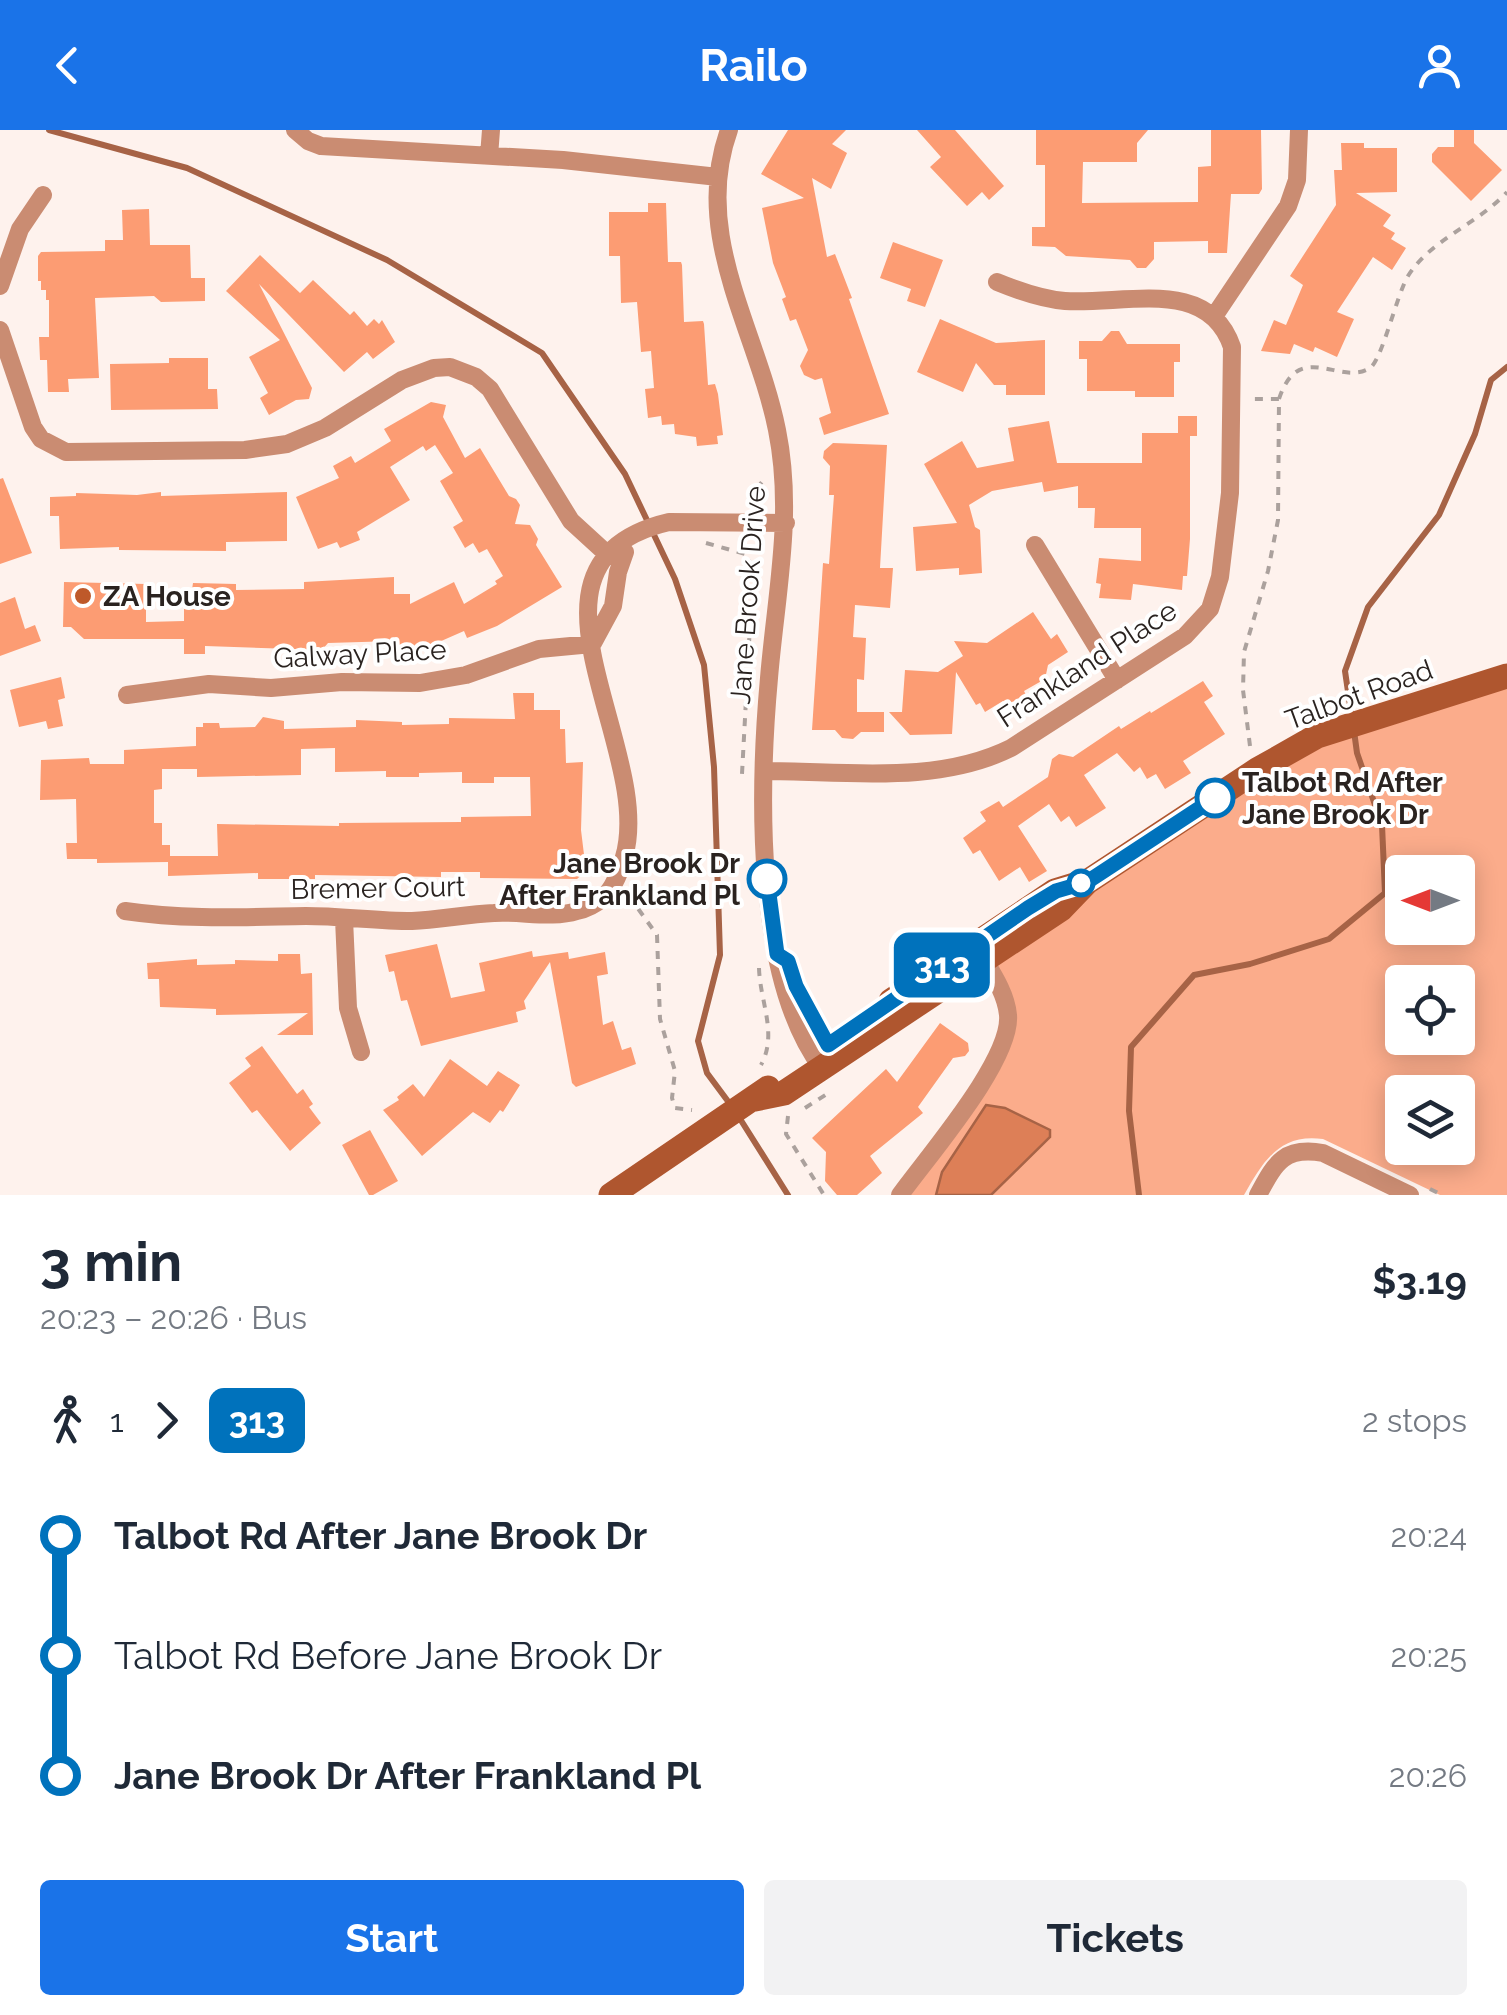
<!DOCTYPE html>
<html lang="en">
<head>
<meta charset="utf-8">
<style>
  body { margin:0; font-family:Raleway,sans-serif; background:#f2f2f3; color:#1f2937; height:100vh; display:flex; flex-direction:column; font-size:38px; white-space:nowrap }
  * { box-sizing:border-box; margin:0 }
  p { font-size:32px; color:#747a83 }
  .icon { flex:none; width:55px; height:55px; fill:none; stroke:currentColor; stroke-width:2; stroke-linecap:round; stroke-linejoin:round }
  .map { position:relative; height:1065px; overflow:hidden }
  .panel { display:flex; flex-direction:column; background:#fff; flex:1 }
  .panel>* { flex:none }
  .badge { padding:0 20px; border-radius:15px; font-size:35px; line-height:65px }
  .needle { width:65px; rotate:270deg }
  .controls { position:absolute; left:1385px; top:725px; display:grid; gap:20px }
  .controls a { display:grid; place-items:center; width:90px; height:90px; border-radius:10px; background:#fff; box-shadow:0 5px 25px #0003; font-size:50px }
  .map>.badge { position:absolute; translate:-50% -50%; box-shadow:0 0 0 5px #fff }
  .legs { display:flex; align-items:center; gap:15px; height:110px; padding:0 40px; font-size:32px }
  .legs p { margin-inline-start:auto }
  .head { display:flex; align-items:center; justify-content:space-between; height:170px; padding:0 40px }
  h1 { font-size:55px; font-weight:700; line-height:75px }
  .primary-button { display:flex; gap:20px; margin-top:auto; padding:20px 40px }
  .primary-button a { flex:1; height:115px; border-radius:10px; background:#1a73e8; color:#fff; font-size:40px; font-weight:700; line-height:115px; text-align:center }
  .primary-button a+a { background:#f2f2f3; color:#1f2937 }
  ul { padding:0 40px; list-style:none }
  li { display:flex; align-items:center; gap:35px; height:120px; font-size:38px }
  li i { display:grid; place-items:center; width:15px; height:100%; margin:0 12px; background:currentColor }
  li i::after { content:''; width:25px; height:25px; margin:-12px; border:8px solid; border-radius:50%; background:#fff }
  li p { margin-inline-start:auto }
  li:first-child i { background:linear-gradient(#0000 50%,currentColor 0) }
  li:last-child i { background:linear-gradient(currentColor 50%,#0000 0) }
  header { display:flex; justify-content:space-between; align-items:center; height:130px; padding:0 40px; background:#1a73e8; color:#fff; font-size:45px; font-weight:700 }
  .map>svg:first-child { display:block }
</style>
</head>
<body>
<header><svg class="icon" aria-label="back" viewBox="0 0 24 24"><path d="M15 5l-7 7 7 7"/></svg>Railo<svg class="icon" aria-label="person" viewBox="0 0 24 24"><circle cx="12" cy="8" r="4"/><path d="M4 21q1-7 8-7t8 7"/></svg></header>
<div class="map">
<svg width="1507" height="1065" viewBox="0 0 1507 1065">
  <rect width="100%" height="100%" fill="#fef2ed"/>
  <path fill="#fbac8b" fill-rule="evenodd" d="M1507,546V1065H1440L1323,1009C1279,1003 1263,1032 1244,1065H900L1007,907L984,830L1257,640ZM1402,742H1458V798H1402ZM1402,852H1458V908H1402ZM1402,962H1458V1018H1402Z"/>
  <path fill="#dd7f57" stroke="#a76346" stroke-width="2.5" d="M986,975L1005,978L1050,1000V1007L991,1065H936L942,1042Z"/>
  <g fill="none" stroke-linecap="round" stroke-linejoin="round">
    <path stroke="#a76346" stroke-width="6" d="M49,0L187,38L387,130L542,223L625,344L675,449L704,535L714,637L720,825L698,911L707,943L730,974
      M1352,589L1345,541L1368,477L1439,385L1475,304L1491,250L1507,237
      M737,984L788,1065
      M1139,1065L1129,981L1131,917L1194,845L1250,834L1329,809L1385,763L1382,695L1357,623L1354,601"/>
  </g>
  <path fill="#fc9c73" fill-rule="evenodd" d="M788,0H846L832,14L847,23L831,59L812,48L827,127L835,124L852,168L849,169L889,284L824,305L819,288L831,283L822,248L815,250L804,245L800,236L808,220L796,189L790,191L782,169L786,167L773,133L762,78L804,68L761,44Z
    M917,0H955L1004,56L989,70L982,62L967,76L930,37L941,27Z
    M1036,0H1148L1137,13V32H1083L1082,73L1198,72V37L1211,36V0H1261L1262,59L1259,64H1231L1227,123H1208V111L1154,112V129L1146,138H1137L1130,130L1066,126L1055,117L1032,116V97H1045V35H1036Z
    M1454,0H1474V13L1502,40L1471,71L1432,32V24L1438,17H1454Z
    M1341,13H1364V18H1397V62L1356,63L1391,85L1383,96L1395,103L1391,109L1406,118L1392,140L1373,127L1337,182L1354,189L1337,227L1315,217L1313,222L1294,214L1290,224L1261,221L1274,190L1286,195L1303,155L1290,146L1336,75L1334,40H1342Z
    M648,73H666L668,132H681L682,135L684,192L703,191L704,194L708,255L715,254L718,264L723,305L717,306L718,314L697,316L696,307L675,304L674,294L662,295L661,286L648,288L645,259L654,258L651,221L641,222L637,172L621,173L620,126H609V82H648Z
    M149,79L150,115H190L191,148H205V171L161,172L154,166L95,168L99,248L68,249L69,262H48L47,230H40L39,207H49V170H46V160H41V151H38V126L41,122L105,121V110H123L122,80Z
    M893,112L943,130L925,177L907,171L911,159L880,148Z
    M260,125L300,163L313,150L350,185L354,181L367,196L374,189L379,194L382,190L395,212L373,229L367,222L344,242L259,154L312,258L309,269L296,270L269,285L260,268L268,263L249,227L280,210L226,161Z
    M940,189L996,213L1045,210V265H1006V255H994L976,233L963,262L917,242Z
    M1111,201H1119L1127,214H1180V232H1174V267H1135V261H1087V229H1079V211H1102Z
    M169,228H208V259H217L218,279L111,280L110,234L169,233Z
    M431,272L446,275L443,287L465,328L480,318L509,366L516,369L520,375L515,394L530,395L538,409L536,415L562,457L497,496L467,508L464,501L423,519H395V511L328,513L322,520L205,516V524H184V509H84L71,497H63L64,452L146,454V492L184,491V479H189L193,453L236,454V460L304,459V452L394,447V464H410V474L454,452L464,474L497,454L495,451L503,446L487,419L479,423L473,413L465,418L453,397L463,391L440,351L453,343L435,315L426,321L423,316L390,337L410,370L357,402L360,410L340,418L337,412L318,419L296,367L339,348L333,336L351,326L355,333L391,311L384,299Z
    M1178,286H1197V306H1190V409L1187,446H1183L1182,460L1133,454L1131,470L1099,468L1101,454L1096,453L1099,428L1141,431V398H1094L1095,378H1078V356L1044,362L1042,352L992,361L969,375L975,397L980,400L982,443L959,445V438L916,441L913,397L957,393L924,334L962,311L977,338L1014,331L1008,298L1049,291L1057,333H1142V303H1178Z
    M833,313L887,315L880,438H893L890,478L855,475L853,507L866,508L864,550L857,549V582H884V602H861L853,609L842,608L835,600H812L823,433L829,434L834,365H829L830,336L823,328L824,321Z
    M3,348L32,423L0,434V349Z
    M161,362V366L287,362V411L226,412V421L119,420V417L60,419L59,386H50V367L76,366V363L137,365Z
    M15,467L25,499L35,495L41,511L0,526V473Z
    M1033,482L1051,509L1057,504L1068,522L1048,535L1045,549L1024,561L1026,565L1008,577L1003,571L985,582L980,573L976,575L956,542L952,604L910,605L889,582H902L905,540L938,542L963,526L954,511L987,513Z
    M61,547L65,568L58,570L63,596L48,599L46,591L19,597L10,560Z
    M1203,551L1213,566L1204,572L1225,604L1183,631L1191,643L1165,659L1156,644L1147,649L1140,637L1134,642L1117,623L1084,645L1106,678L1076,697L1069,686L1061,692L1049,674L1018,696L1047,741L1029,752L1020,737L999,751L980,720L973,724L963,708L986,691L980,682L999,671L1003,677L1048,647L1052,629L1059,624L1073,627L1119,596L1121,599L1150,581L1151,583Z
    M513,563H534V580H560V599H565L566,633L583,632L581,700L586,741L577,749L480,748V742H441V747L315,745V749H258V743L168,746V732L97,733V729H67L66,713H77L76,669L40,670L41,630L89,628L90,634H124V620L196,616V597H203V593H219L220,598L255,597L263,587L284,591V599L356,597V590L402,592V595L449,594V588L515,589ZM335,618V642L386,641V647H419V643L462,642V653H494V647H530L531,686L461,687V692L339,693V696L217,694L218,726H170V715H162V693H154V660L162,659V639H197V647L301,645V619Z
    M437,814L451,868L485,861L479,833L532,821L533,827L568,822L569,829L605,822L608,844L597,846L603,895L613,891L622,920L631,917L636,934L576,957L572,953L550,832L524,871L526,879L516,882L518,892L421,916L407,870L401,871L394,841L389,842L385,825Z
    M278,824H300L301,844L312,843L313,905H277L308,883L216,885V879L160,877L159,849H148L147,833L197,829V835L235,834V830L278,831Z
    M940,893L968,913L969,921L965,926L953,928L918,977L923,983L870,1026L882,1043L857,1065H837L825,1051L826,1022L812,1008L886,939L897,952Z
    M262,916L297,964L303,959L313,974L309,977L321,993L290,1021L257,980L252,983L229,953L251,936L245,928Z
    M450,929L487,956L498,941L520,955L503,982L500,980L490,993L473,982L422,1026L383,980L399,970L397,967L413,954L424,967Z
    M370,1000L398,1051L373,1065H369L342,1015Z"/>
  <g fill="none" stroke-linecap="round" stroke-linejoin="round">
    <path stroke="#aba19d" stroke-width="4" stroke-dasharray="8 8" stroke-linecap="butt" d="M1279,269C1299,208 1340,257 1370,238C1382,230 1397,164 1408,146C1431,109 1478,94 1507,62
      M756,374L755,361L762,352
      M706,413L745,424L756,443L750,495L742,644
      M1250,616L1243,560L1244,522L1268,441L1278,390L1279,269H1252
      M629,766L657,805L660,889L675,941L672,968L675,978L692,980
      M759,838C760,872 778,904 761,935
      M805,978L830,962
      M788,986L786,1004L824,1065
      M1430,1059L1442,1065"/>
    <path stroke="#ca8c72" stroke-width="18" d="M295,0L308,11L321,16L563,30L718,47
      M729,0C691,105 757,200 777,300C794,384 776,464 769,548C759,658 754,848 822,938
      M489,26L491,0
      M0,156L20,99L43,65
      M1215,185L1288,76L1297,50L1299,0
      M0,200L33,297L41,309L66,322L245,320L287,314L325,298L402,250L434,238L450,237L476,247L490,259L571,391L606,423L621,429
      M1035,415L1117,550
      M593,513L613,476L618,442L625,422
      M127,565L209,554L271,558L342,552L420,553L466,545L539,519L592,514
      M765,641C846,641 936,655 1011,618L1185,506L1210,479L1220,447L1230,363L1232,217C1208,146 1125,175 1065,171C1041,169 1019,161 997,152
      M125,781C186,790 244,787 306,786C341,786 376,791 412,791C439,790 467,784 494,783C521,781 552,789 577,781C587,779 596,774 604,767C615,756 620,741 624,727C656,618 498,432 669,392L786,393
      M344,789L348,878L361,922
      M781,827L788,831L796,856L836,928
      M900,1065C928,1026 1012,930 1008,885C1006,862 990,840 979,821
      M1258,1065C1275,1034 1283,1016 1323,1023L1410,1065"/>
    <path stroke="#af562f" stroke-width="25" d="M891,871L1055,761L1081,753
      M755,969L784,963L1061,779L1087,752L1257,640L1317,606L1507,546
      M611,1065L768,958"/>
  </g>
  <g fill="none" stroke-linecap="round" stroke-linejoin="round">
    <g stroke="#fff" stroke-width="22">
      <path id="line-1" d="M767,749L777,824L788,831L796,856L828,915L1028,778L1056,761L1087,752L1215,668"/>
    </g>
    <use href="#line-1" stroke="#0072bc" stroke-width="15"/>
  </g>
  <circle fill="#be592a" stroke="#fff" stroke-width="4" cx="83" cy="466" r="10"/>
  <g fill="#fff" stroke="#0072bc" stroke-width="5">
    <circle cx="1215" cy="668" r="18"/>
    <circle cx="767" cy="749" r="18"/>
    <circle cx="1081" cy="753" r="12"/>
  </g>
  <g text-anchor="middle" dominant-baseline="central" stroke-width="8" stroke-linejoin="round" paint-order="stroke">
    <g font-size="28" fill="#2a2320" stroke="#fff">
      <text transform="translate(748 465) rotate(-86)">Jane Brook Drive</text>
      <text transform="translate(360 524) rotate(-3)">Galway Place</text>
      <text transform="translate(1087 534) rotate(-33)">Frankland Place</text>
      <text transform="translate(1359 565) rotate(-20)">Talbot Road</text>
      <text transform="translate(378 758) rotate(-1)">Bremer Court</text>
    </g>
    <g font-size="28" font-weight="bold" fill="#2a2320" stroke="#fff" text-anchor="start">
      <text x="103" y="466">ZA House</text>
    </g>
    <g font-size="28" font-weight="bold" fill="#2a2320" stroke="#fff" text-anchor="start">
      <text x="1242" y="652">Talbot Rd After<tspan x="1242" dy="32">Jane Brook Dr</tspan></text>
      <text x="740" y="733" text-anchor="end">Jane Brook Dr<tspan x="740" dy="32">After Frankland Pl</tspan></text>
    </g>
  </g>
</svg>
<div class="controls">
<a><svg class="needle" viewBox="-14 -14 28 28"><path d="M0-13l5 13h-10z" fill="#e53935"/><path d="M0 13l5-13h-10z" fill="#747a83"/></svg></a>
<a><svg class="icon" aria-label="locate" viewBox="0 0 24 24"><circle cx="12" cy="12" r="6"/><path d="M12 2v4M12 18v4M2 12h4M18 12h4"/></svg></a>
<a><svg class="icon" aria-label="layers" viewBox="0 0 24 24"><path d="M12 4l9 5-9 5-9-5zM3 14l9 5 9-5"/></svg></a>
</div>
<b class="badge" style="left:942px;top:835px;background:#0072bc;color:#fff">313</b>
</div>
<section class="panel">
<div class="head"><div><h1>3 min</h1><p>20:23 – 20:26 · Bus</p></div><b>$3.19</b></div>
<div class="legs"><svg class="icon" aria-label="walk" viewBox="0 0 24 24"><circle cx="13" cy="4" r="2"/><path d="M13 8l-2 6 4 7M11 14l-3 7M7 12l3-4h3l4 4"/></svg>1<svg class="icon" aria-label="forward" viewBox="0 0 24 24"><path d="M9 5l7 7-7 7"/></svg><b class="badge" style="background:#0072bc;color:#fff">313</b><p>2 stops</p></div>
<ul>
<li><i style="color:#0072bc"></i><b>Talbot Rd After Jane Brook Dr</b><p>20:24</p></li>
<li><i style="color:#0072bc"></i><span>Talbot Rd Before Jane Brook Dr</span><p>20:25</p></li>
<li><i style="color:#0072bc"></i><b>Jane Brook Dr After Frankland Pl</b><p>20:26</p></li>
</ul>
<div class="primary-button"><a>Start</a><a>Tickets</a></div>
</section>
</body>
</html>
